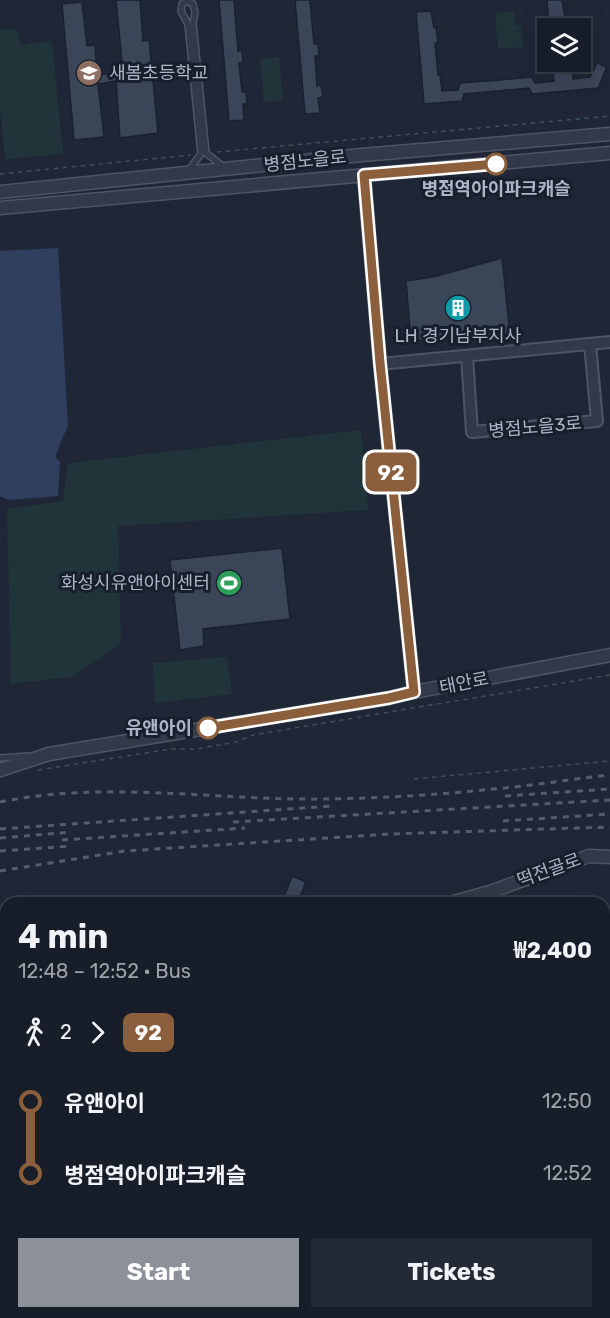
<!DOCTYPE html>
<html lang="en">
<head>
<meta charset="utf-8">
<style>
  body { margin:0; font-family:Rubik,"Noto Sans KR",sans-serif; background:#242a35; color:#f1f3f6; height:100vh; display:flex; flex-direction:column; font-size:22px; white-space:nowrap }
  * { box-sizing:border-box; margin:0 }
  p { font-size:20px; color:#9ea2a8 }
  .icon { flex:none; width:33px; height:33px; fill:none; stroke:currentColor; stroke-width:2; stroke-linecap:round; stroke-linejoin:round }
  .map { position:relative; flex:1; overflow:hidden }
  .sheet { position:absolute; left:0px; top:897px; width:610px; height:422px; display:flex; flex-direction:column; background:#171d29; border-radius:18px 18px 0 0; box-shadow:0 6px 24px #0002,0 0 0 2px #363b46 }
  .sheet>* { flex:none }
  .badge { padding:0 12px; border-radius:9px; font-size:21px; line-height:39px }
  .tools { position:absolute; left:537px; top:18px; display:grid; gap:12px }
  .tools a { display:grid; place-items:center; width:54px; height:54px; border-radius:0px; background:#171d29; box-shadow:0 6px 24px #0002,0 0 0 2px #363b46; font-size:30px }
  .map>.badge { position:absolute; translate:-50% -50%; box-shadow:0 0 0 3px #fff }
  .legs { display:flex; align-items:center; gap:9px; height:66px; padding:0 18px; font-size:20px }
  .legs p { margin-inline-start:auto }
  .overview { display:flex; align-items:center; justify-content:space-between; height:102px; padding:0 18px }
  h1 { font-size:33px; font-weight:700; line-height:45px }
  .primary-button { display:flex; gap:12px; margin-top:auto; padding:12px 18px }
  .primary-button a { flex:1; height:69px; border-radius:0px; background:#8c9099; color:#fff; font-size:24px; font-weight:700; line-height:69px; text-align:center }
  .primary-button a+a { background:#242a35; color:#f1f3f6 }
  ul { padding:0 18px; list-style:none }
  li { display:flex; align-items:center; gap:21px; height:72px; font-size:22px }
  li i { display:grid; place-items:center; width:9px; height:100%; margin:0 8px; background:currentColor }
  li i::after { content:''; width:15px; height:15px; margin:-8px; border:4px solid; border-radius:50%; background:#171d29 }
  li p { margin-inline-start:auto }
  li:first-child i { background:linear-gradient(#0000 50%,currentColor 0) }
  li:last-child i { background:linear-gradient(currentColor 50%,#0000 0) }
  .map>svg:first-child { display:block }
</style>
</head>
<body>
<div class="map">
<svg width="610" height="1318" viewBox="0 0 610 1318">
  <rect width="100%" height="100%" fill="#1f2737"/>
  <path fill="#213439" d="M514,11L515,25H521L523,47L498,49L495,13Z
    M0,29H17L20,45L52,41L63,154L5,159L0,108Z
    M279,57L283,100L264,102L260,59Z
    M361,430L368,510L118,526L121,644L72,677L11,684L7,509L63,501L68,463Z
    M227,657L232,694L155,703L153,663Z"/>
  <path fill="#303f5e" d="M58,248L68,425L55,457L60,462L58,496L9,500L0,496V251Z"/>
  <path fill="#3b4558" stroke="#1a212e" stroke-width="1.5" d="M116,0H140L143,41L149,40L158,133L120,138L116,81L98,84L104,137L74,140L62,4L82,2L87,46L95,45L97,75L123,72Z
    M219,0H234L238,51L242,50L243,62L239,63L242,92H246L247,104H243L244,120L229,121Z
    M295,0H310L314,44H318L319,56H315L317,86L321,85L323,97L318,98L320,113L305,114Z
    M547,0H562L565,16H567L569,28H549Z
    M431,11L434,28L436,27L438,43H435L438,75H440L442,91L458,90L460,83L499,80L532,77L535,83L554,81L552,62L572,63L573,79L590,77L597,63L607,67L598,88L532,94L529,88L464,94L462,101L424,104L416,12Z
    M502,258L510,334L411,341L406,281L433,277Z
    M282,548L290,619L203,629L204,646L180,650L170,560Z
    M292,876L306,882L298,902L284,897Z"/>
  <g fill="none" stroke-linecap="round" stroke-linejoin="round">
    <g stroke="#4d5463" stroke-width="8">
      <path id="service" d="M188,171L201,154L188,24L181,11L182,4L187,1L193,4L195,13L193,23L206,153L225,168
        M0,758L29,756
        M6,1054L1,1069L6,1092"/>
    </g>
    <g stroke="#4d5463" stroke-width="14">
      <path id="minor" d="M467,356L472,432L597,421L590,344
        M380,364L610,342
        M490,892L492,903
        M604,1077L610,1078
        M604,1263L610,1272
        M223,1312L225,1318"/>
    </g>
    <g stroke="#4d5463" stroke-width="15">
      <path id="tertiary" d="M364,175L380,364L414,692
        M0,192L362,155L610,134
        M0,208L610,153
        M0,770L49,754L389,698L414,692L610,655
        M450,903L490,892L589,856L610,857
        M0,982L6,979
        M383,1312L384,1318"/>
    </g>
    <g stroke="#3c4351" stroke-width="20">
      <path id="primary" d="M604,1154L610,1153
        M604,1175L610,1174
        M0,1256L6,1255
        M0,1272L6,1271"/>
    </g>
    <path stroke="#3e5156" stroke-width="1.5" stroke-dasharray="4.5 4.5" stroke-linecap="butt" d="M217,152L610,116
      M0,174L191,155
      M38,770L171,749H196L236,742L253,735L610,675
      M414,779L610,761"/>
    <use href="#service" stroke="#323948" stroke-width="5"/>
    <use href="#minor" stroke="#323948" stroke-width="10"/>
    <use href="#tertiary" stroke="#323948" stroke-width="12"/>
    <use href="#primary" stroke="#505868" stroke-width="16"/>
    <path stroke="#545d6f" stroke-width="3" stroke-dasharray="6 6" stroke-linecap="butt" d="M505,796L610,789
      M0,802C107,780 218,801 326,799C381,798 438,795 493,789C532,786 571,779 610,775
      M503,821L610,814
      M233,822L610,800
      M0,829L332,806
      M0,838L72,832
      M62,840L245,828
      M0,851L72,846
      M0,871L125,851L390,834L610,827"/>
  </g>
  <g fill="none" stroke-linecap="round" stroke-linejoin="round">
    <g stroke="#fff" stroke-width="14">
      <path id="line-1" d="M208,728L389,698L414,692L380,363L364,175L496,164"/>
    </g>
    <use href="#line-1" stroke="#8b5e3c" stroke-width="9"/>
  </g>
  <defs>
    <g id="school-disc" transform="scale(1.35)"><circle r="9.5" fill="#8d6e63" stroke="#181f2c"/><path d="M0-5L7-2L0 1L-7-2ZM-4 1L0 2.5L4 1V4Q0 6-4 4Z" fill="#fff"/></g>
    <g id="building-disc" transform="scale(1.35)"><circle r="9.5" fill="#0f9aa8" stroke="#181f2c"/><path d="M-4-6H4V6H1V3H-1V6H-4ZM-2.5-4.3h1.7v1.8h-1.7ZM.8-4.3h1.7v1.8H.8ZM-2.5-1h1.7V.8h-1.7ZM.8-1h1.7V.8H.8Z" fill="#fff"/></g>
    <g id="stadium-disc" transform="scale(1.35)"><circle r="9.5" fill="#2e9e5b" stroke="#181f2c"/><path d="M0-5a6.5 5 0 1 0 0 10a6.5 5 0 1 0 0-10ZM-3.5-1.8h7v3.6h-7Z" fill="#fff"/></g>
  </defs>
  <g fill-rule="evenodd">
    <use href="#school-disc" x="89" y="73"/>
    <use href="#building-disc" x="458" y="308"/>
    <use href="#stadium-disc" x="229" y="583"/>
  </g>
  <g fill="#fff" stroke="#8b5e3c" stroke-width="3">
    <circle cx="496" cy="164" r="10"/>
    <circle cx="208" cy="728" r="10"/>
  </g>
  <g text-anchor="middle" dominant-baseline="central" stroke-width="6" stroke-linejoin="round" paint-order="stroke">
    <g font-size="18" fill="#acb4c5" stroke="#181f2c" text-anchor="start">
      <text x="109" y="73">새봄초등학교</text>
      <text x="458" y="336" text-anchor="middle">LH 경기남부지사</text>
      <text x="210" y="583" text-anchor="end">화성시유앤아이센터</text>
    </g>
    <g font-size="18" fill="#acb4c5" stroke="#181f2c">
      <text transform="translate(305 161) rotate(-6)">병점노을로</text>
      <text transform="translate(535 427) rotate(-5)">병점노을3로</text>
      <text transform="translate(464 683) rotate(-11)">태안로</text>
      <text transform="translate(549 870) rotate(-20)">떡전골로</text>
    </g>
    <g font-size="18" font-weight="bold" fill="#acb4c5" stroke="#181f2c">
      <text x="496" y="189">병점역아이파크캐슬</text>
      <text x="192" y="728" text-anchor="end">유앤아이</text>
    </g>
  </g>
</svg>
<div class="tools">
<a><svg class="icon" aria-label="layers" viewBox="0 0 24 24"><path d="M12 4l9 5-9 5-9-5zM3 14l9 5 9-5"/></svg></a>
</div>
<b class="badge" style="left:391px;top:472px;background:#8b5e3c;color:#fff">92</b>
<section class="sheet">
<div class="overview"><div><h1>4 min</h1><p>12:48 – 12:52 · Bus</p></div><b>₩2,400</b></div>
<div class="legs"><svg class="icon" aria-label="walk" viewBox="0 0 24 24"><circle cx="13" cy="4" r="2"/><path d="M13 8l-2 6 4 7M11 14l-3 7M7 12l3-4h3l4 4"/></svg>2<svg class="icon" aria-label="forward" viewBox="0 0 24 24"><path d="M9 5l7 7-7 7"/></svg><b class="badge" style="background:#8b5e3c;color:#fff">92</b></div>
<ul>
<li><i style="color:#8b5e3c"></i><b>유앤아이</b><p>12:50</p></li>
<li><i style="color:#8b5e3c"></i><b>병점역아이파크캐슬</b><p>12:52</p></li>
</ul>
<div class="primary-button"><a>Start</a><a>Tickets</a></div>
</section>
</div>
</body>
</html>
